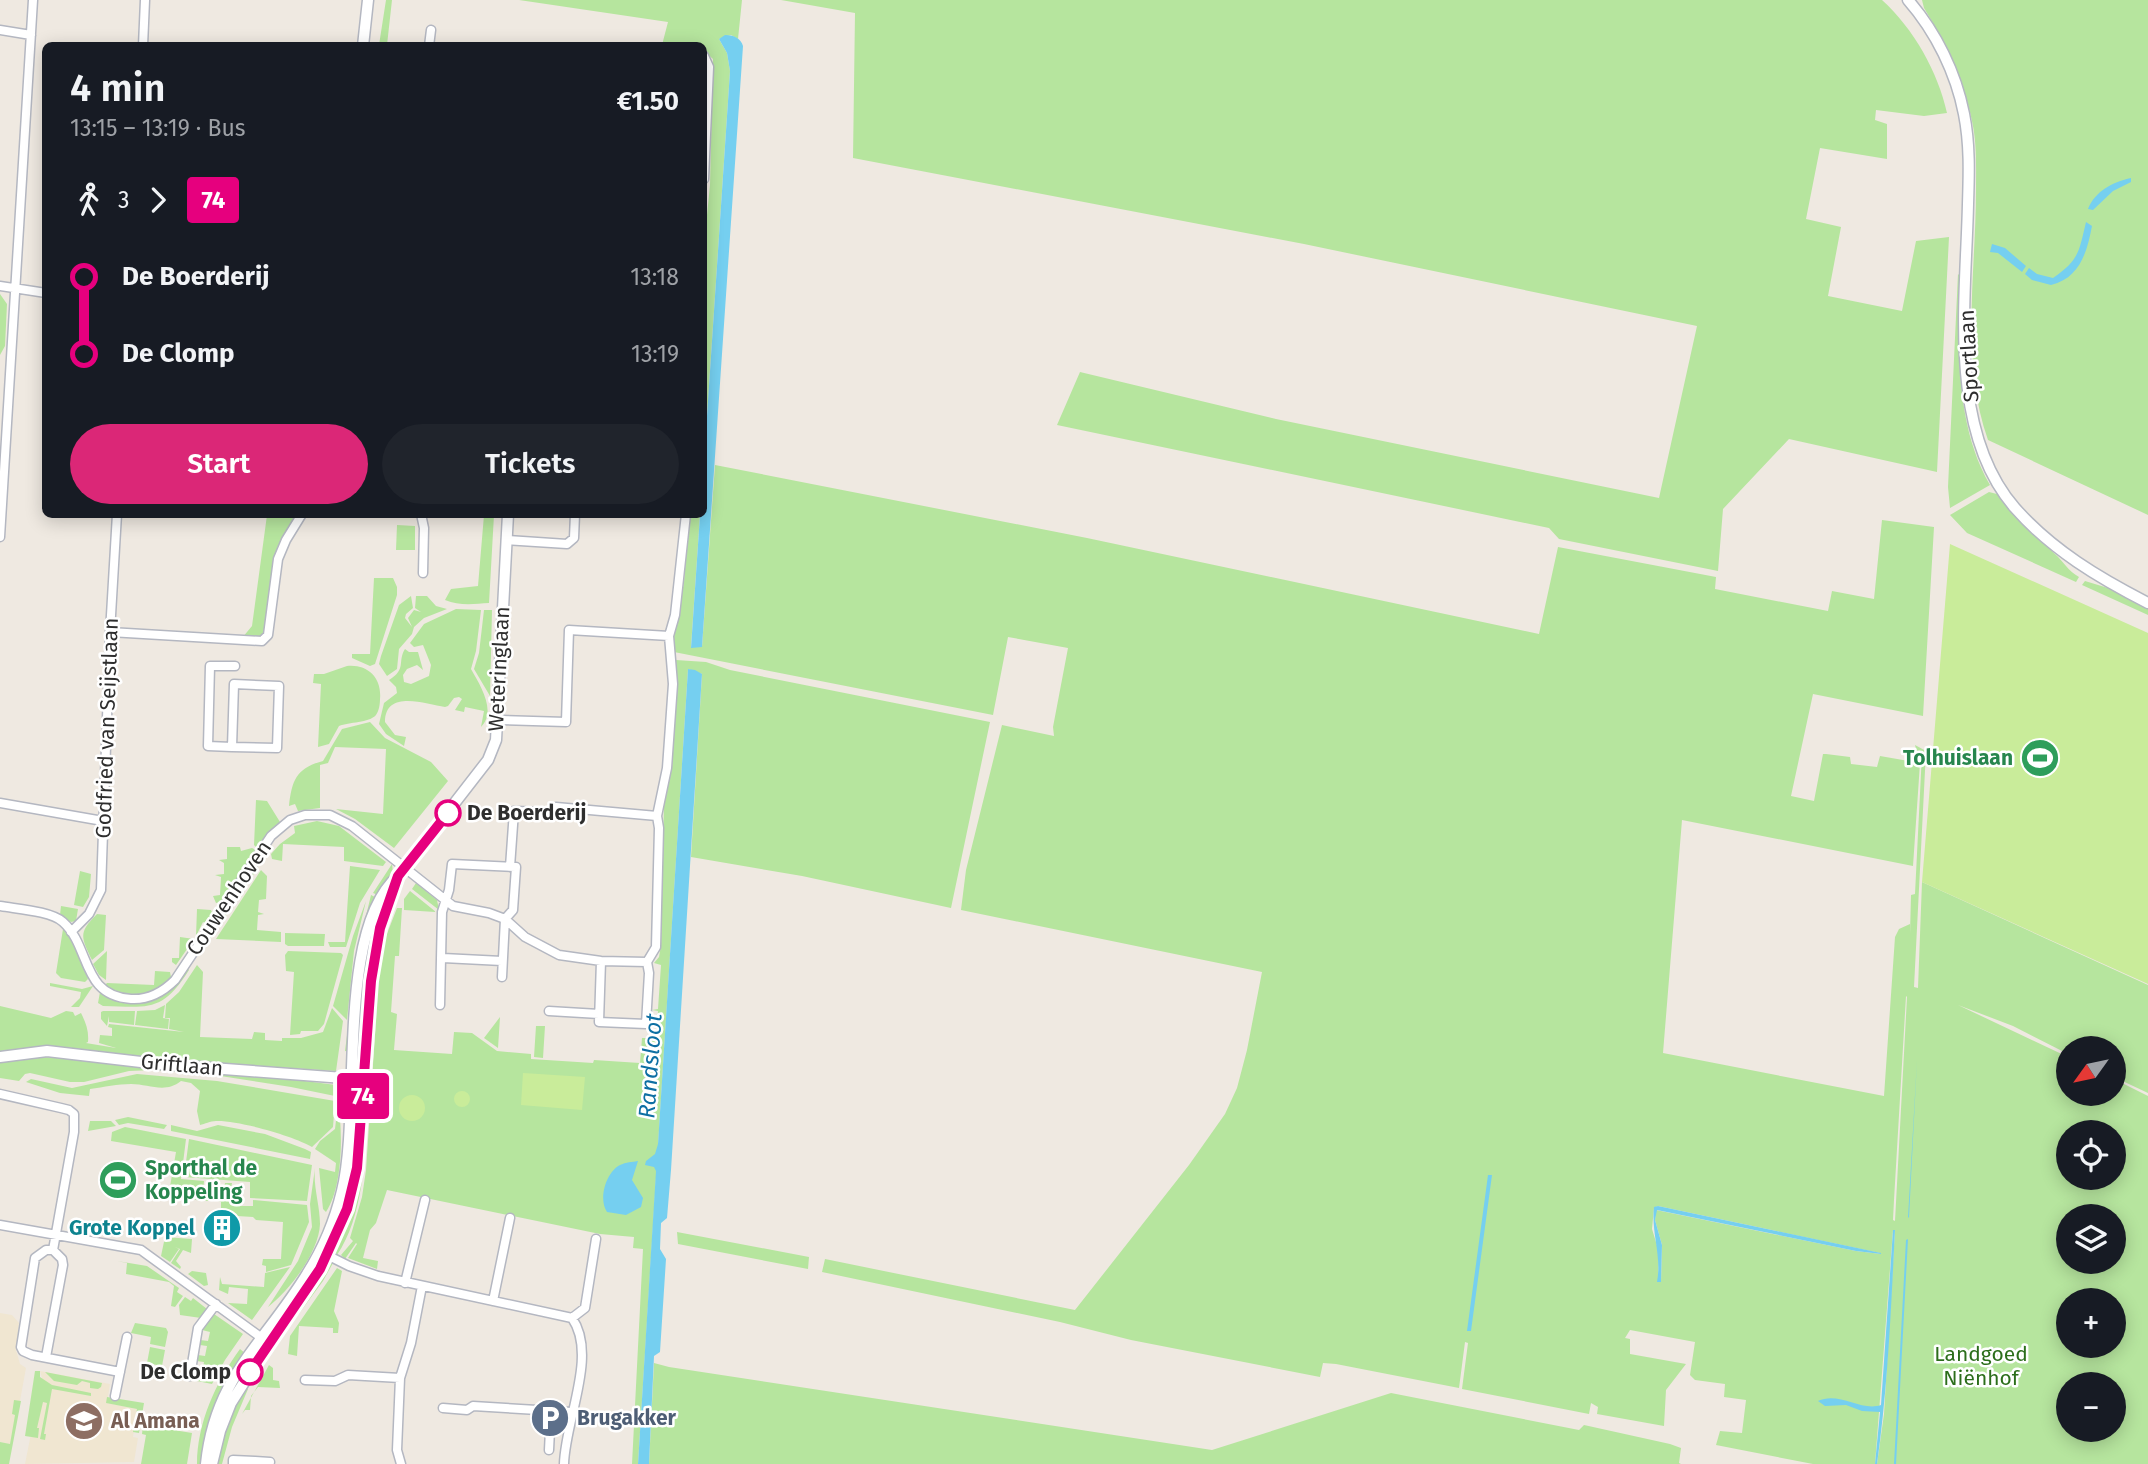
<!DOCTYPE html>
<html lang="en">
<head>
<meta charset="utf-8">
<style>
  body { margin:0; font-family:"Fira Sans",sans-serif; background:#20242c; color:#f1f3f6; height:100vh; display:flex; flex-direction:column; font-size:26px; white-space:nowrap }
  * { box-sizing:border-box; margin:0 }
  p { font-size:23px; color:#9ea1a6 }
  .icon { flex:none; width:38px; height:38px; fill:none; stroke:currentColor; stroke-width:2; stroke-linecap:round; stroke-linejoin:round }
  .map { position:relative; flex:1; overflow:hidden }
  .side { position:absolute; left:42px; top:42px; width:665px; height:476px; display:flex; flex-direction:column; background:#171b24; border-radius:10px; box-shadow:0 4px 18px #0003 }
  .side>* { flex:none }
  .badge { padding:0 14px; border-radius:5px; font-size:24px; line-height:46px }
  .needle { width:46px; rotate:237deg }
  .fabs { position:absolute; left:2056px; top:1036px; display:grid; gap:14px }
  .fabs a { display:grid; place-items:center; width:70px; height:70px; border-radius:50%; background:#171b24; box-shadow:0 4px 18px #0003; font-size:35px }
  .map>.badge { position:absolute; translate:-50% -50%; box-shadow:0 0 0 4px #fff }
  .legs { display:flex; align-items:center; gap:10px; height:77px; padding:0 28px; font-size:23px }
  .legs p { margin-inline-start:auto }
  .head { display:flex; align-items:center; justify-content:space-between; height:119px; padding:0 28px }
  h1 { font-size:38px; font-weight:600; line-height:52px }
  .action { display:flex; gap:14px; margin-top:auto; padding:14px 28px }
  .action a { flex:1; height:80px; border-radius:42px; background:#db2777; color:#fff; font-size:28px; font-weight:600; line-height:80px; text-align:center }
  .action a+a { background:#20242c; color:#f1f3f6 }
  ul { padding:0 28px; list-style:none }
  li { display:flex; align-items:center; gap:24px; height:77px; font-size:26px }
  li i { display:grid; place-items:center; width:10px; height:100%; margin:0 9px; background:currentColor }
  li i::after { content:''; width:18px; height:18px; margin:-9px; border:5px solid; border-radius:50%; background:#171b24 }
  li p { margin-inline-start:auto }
  li:first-child i { background:linear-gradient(#0000 50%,currentColor 0) }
  li:last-child i { background:linear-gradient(currentColor 50%,#0000 0) }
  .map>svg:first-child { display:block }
</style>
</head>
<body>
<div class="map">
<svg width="2148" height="1464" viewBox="0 0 2148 1464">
  <rect width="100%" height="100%" fill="#efe9e1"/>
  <path fill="#f0e6d1" d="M0,1313L12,1315L19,1323L16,1350L20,1364L26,1368L12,1445L0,1442Z
    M40,1371L110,1384L107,1403L137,1409L133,1437L138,1438L134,1462L25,1464L42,1378Z"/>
  <path fill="#b6e59e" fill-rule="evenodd" d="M386,0H392L387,45H379Z
    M519,0H742L738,39L731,35L719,39L727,53L730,71L704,461V245L710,185L713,59L704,51V46L662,45L668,22Z
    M781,0H1882C1914,29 1938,72 1947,113L1924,116L1876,110L1875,120L1887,124V159L1820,148L1806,219L1841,227L1828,296L1902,311L1916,241L1949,237L1937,472L1789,439L1723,509L1718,571L1559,539L1549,528L1057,425L1080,372L1276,419L1659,498L1697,326L1304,244L853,158L855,13Z
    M1922,0H2148V515L1988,440C1960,360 1976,273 1976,190C1976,167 1977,143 1972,121C1964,80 1945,43 1924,8Z
    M1958,274L1961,277C1959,347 1954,422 1990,485L1950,508L1948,487Z
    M0,294L7,304L5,346L0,355Z
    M715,465L1087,538L1539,634L1558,547L1716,577L1715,589L1828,611L1832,591L1874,599L1882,520L1934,527L1923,716L1813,694L1791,796L1814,801L1823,754H1826L1850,757L1851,764L1877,767L1880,756L1920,763L1913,866L1682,820L1663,1053L1884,1096L1895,937L1899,929L1910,924V934L1911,895L1915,894L1922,753L1919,752L1918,758L1915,745L1926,751L1914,987L1918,988L1922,882L2148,985V1093L2114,1077V1048H2068V1054L2013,1026L1958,1005L2068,1057V1094H2114V1079L2148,1096V1464H1877L1884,1414L1895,1230H1893L1875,1464H1813L1716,1445L1720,1431L1742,1433L1746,1400L1724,1397L1725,1384L1695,1380L1690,1375L1695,1342L1630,1330L1625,1338L1630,1339V1354L1686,1364L1666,1390L1664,1426L1597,1414L1598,1407L1591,1403L1589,1414L1462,1389L1468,1343L1465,1342L1459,1388L1336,1364L1323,1363L1320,1377L1131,1340L1060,1322L822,1272L825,1259L1075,1310L1189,1165L1225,1114L1237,1088L1247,1050L1262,972L961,910L966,870L1002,725L1054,736L1053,727L1068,648L1008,637L993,715L674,652V636L684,582L689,515H700L691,647H702ZM1906,996L1907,997L1895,1221L1893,1220L1894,1200ZM2068,1132H2114V1178H2068ZM1658,1206L1880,1253L1881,1254L1856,1251L1656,1210L1655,1220L1662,1245L1661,1282H1658L1659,1252L1652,1229L1654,1208ZM2068,1216H2114V1262H2068ZM2068,1300H2114V1346H2068ZM2068,1384H2114V1430H2068Z
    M1989,492L1997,494C2015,516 2034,534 2055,554C2064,562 2068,571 2079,577L2076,582L1967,533L1950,515Z
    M267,515H298L278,546L273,562L263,636L258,639L242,638L252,626Z
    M484,515H494L489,603C474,604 459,606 445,600L451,589L478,586Z
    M397,525L415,526V550H396Z
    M374,578H393L397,587V595L375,664L370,666L352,658V654H370Z
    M2085,581L2108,588L2148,608V615L2082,585Z
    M411,596L413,608L406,614L405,618L412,627L408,618L414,610L421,612L415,608L416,596H427L436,606L447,609L424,618L414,627L412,634L399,649L397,669L387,676L379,664L381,656L399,605Z
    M456,609L481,610L476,651L471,669C480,685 497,711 481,727L484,711L465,707L464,712L455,710L462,699L459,697L454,698L448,706L445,707C426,704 385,689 385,722L395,735L406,737L404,746L386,734L379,724L384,703L397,693L396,687L389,680C407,669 397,662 405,649L409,652H418L423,670L417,665L407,669L403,675L404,682L411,684L429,676L431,665L423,645L414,647L410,643L424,624Z
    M484,610H492L490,696L474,669L479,653Z
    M676,660L706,662L730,670L990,722L951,908L802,876L691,857L702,674L688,669L638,1464H632L643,1249L633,1248L634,1237L600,1234L387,1190L376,1223L370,1230L363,1258L378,1261L377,1269L348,1258L357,1244L356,1243L345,1259L341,1255L353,1241L350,1238L362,1197L366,1170L380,959L383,944L397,908H402L399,956H395L391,1012L397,1014L394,1050L452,1054L454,1032L472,1033L497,1051L531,1054V1059L593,1063L594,1060L640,1063L642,1038H656L658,1011L652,1010L658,1009L661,965L654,963L659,957L661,945L664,802L672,767L677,685Z
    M347,666C368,664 382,678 380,699C380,704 379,711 376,715C369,723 349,722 339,726L329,744L318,747L321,684L313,683L314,674H324Z
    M370,722L385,738L431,762L448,781L394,848L355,819L336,809L383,814L386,749L335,747L328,763L320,765V808L298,811L295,804L289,806C292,779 297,768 323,761L342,729Z
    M256,800L267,801L280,822L266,835L257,848L254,845Z
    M317,821L339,826L386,862L383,866L344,861V847L283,844L282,861L272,859L271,854L280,844L295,833L294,826Z
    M227,847H240L241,851L252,848L256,850L221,902L216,903L213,896L220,895L221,877L215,875L224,874V863L219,860L227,859Z
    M392,864L393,873L378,895L373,893Z
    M350,866L380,870L360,903L346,947H330L328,942H345Z
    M257,869L204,948L201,947L251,872Z
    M261,870L267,876L266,899L259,900L258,912L264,914L258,915L257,930L281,932V942L216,939Z
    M80,871L91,874L89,897L83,907L74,905Z
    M416,883L437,900L439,910L412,889Z
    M410,891L436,912L404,910V899Z
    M371,895L377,898L371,911L351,1052L345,1051L358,949Z
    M383,900L363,1053L357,1052L362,973L367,943Z
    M366,901L354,951L347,1020L333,1006L353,936Z
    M61,906L78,909L76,921L71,922L60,915Z
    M197,909L211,910L213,914L207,924L203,922L196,936Z
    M97,914L106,915L104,950L92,960C81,937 78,933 97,914Z
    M63,929L71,939L88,979L85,982L61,978L56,973Z
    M285,933L325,934L324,946H288L285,944Z
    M180,937L194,939L176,965L172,962V958H179Z
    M107,951L106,980L99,975L93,964Z
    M288,951L341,953L343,955L324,1024L318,1031H301L300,1034L290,1035L294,972L286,971L285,955Z
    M197,965L203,972L200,1037L252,1039L254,1032L265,1033V1040L282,1041V1038H301L323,1032L332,1008L343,1021L336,1071L172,1060L64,1047H44L0,1052V1006L51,1018L66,1011L73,1012L75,1016L81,1013C86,1023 89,1031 88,1042L86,1043L116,1048L99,1043L100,1035L112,1036V1028L108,1027L109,1024L184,1032L169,1029L170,1018H165L166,1004L179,992Z
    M187,968L189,970C162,1013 148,1007 103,1006L98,1003L100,992C134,1017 166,1000 187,968Z
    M155,971L170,972L171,977C154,997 127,1000 105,985L107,983L154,985Z
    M50,983L82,989L93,986L79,1007H71L80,998L81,992L50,986Z
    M165,1005L163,1018L169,1019L168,1029L135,1025L137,1011L155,1010Z
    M103,1011H135L134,1025L109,1022V1016L107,1026L101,1019V1012Z
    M500,1017L498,1048L484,1038Z
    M536,1026H545L543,1058L534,1057Z
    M41,1057L62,1058L165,1070L274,1077L336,1085L335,1096L291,1087L214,1075L153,1070L129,1071L84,1082H70L30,1073L25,1074L19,1081L0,1078V1062Z
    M137,1074L217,1081L335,1101L333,1127L312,1147C294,1136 237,1120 216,1121C210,1121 205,1124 200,1125L197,1111L200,1091L191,1083L181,1081C165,1094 149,1084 131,1084C118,1084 104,1087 90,1089L89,1096L60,1093L26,1082L31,1079L72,1088Z
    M338,1103C343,1132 343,1187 326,1212L323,1209L319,1168L335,1172L336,1163L315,1149L320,1141L335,1129Z
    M366,1103L368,1104V1114C365,1158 363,1217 337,1255L334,1249Z
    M128,1117L167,1125L164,1129L128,1123L119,1125L115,1120Z
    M90,1121H111L116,1126L88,1131Z
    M171,1125L197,1131L218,1125L265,1134L305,1149L311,1152L310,1159L171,1131Z
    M125,1127L186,1139L181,1179L204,1181L203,1193L210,1194L209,1201L168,1198L176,1152L111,1141L112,1132Z
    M189,1139L312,1165L307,1201L250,1198V1182L184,1177Z
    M315,1168C313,1187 320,1205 320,1224C319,1252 290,1290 268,1307L298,1261L312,1227L310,1204Z
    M225,1183H232L231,1188L238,1199V1204L241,1206H253V1200L307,1205L309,1222L291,1265L266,1272V1266L262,1265L263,1259H281L283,1222L256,1220L253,1217L221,1215V1202L213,1198V1195H224Z
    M677,1232L809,1257L808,1269L678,1244Z
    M165,1237L192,1239L191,1253L183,1250L176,1261L181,1267L180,1269L171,1263L180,1249L175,1247L179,1249L170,1262L161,1256Z
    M117,1261L147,1266L179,1288L177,1292L183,1296L175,1307L171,1306L174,1286L169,1282L126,1274L127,1263Z
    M328,1263H333L323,1281L290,1326L286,1323L324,1266Z
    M290,1267L252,1320L228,1303L247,1304L248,1289L229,1287L228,1294L219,1290L220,1277L222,1284L264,1287L265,1273Z
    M337,1268L342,1271L334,1311L339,1323L338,1333H333V1328L299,1326L297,1356L288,1354L290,1336Z
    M192,1271L206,1273L208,1285L204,1286L188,1274Z
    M185,1297L191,1301L193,1298L207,1309L201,1318L180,1315L179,1305Z
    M214,1314L243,1334L225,1360L212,1384L197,1381L201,1379L204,1362L196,1361L198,1355L205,1356L207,1346L200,1345V1340L208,1341L210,1332L202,1330Z
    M135,1323L166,1328L168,1332L165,1347L150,1344L151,1337L131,1333Z
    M150,1347L165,1350L162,1366L147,1363Z
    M240,1349L246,1354L203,1464H197C197,1423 216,1382 240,1349Z
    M654,1363L669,1367L1212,1450L1391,1393L1579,1430L1584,1425L1670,1444L1681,1448L1679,1463L1681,1464H649Z
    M269,1365L273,1368V1380L279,1381L280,1388L258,1387L251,1396L250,1410H245L242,1414Z
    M35,1371H40V1377L52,1385L91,1393V1396L52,1389L44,1434H46L45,1440L40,1439L47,1403L43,1402L37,1428H39L38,1438L25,1436Z
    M45,1372L102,1383L101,1387L98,1389L90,1388V1383L82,1381L77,1385L54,1381Z
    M244,1386L248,1389L232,1427L222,1464H215L228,1420Z
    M107,1397L144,1403L139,1433L133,1432L137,1409L106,1403Z
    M14,1400L21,1401L9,1464H0V1442L10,1444L15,1415L12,1414Z
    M143,1425L192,1433L187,1464H141L146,1435L142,1434Z"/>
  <path fill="#c9ec9a" d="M1950,544L2148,633V984L1922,882Z
    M523,1073L585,1077L582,1110L521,1105Z
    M454 1099a8 8 0 1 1 16 0a8 8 0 1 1-16 0Z
    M399 1108a13 13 0 1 1 26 0a13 13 0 1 1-26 0Z"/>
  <path fill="#75cff0" d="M725,35C733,35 741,38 743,46L702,647L691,648L700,515L704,514V461L730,71L727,53L719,39Z
    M2131,178V182L2113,191L2093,210L2088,209C2095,191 2113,182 2131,178Z
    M2086,222L2092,226C2087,252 2080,278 2051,285L2032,280L2025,274L2029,268L2037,274L2053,278C2079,260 2079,252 2086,222Z
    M1992,244L2005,248L2026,266L2022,272L1998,253L1990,252Z
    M688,669L695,670L702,674L671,1170L667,1218L661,1223L660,1249L666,1259L660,1352L654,1356L649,1464H638L656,1171L654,1167L645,1165L646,1161L655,1154L658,1144Z
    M1917,1060L1909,1217L1908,1218Z
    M638,1161L632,1180L643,1198L641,1207L626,1215L607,1212C598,1199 606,1172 620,1165C626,1162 632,1162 638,1161Z
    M1488,1175H1492L1471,1331H1467Z
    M1658,1206L1881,1253V1254L1856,1251L1657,1210L1655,1220L1662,1245L1661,1282H1657C1662,1256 1651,1233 1654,1207Z
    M1893,1230H1895C1891,1308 1888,1386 1877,1464H1875L1880,1412L1862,1411L1846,1405L1825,1406L1818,1401C1839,1391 1861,1412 1881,1405Z
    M1908,1239L1896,1464H1894L1906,1240Z"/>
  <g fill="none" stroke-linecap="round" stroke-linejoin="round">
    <g stroke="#b4b7c1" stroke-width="11">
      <path id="minor" d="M0,30L31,35
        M143,46L145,0
        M429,46L431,30
        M704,56L709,67L704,179
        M0,286L46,293
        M421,514L424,528L423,573
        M0,537L33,0
        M506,540L567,544L574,538L575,514
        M110,632L262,641L268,635L278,559L286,540L302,514
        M234,684L279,686L277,748L232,747Z
        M499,720L566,722L569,630L669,636
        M232,747L208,746L210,666H235
        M0,803L103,821
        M510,867L514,811L548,812L556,807L657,816
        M0,906C16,909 51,911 63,922C91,947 81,996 131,999C149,1000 163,992 175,980L271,836L290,820L305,815H330L352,826L453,906L489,913L505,919L525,937L559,955L601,961L647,962
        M71,932L89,914L101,890L110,632L117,514
        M443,958L502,961
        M601,961L599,1022L646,1024L649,973L647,962L656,947L659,828L657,816L667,768L673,684L669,636L675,615L686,514
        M440,1005L442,912L449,890L452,864L516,867L513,910L505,919L502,977
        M549,1011L599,1014
        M0,1094L61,1108L69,1110L74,1114V1132L53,1250
        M0,1225L141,1250L266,1341
        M53,1250H46L35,1258L21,1347L23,1351L32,1355L120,1372
        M321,1252L349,1266L378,1276L572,1318C598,1355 565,1420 564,1464
        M405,1283L425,1200
        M493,1301L510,1218
        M572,1318L585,1308L596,1239
        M46,1357L63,1265L62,1259L53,1250
        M190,1376L198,1328L216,1304
        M305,1380L335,1381L348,1375L400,1378
        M115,1396L127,1337
        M443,1408L467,1410L473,1406L571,1412
        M549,1450L551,1410
        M255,1461L270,1462
        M233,1464V1460L255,1461V1464
        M401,1464L397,1450L400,1378L411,1343L422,1286"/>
    </g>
    <g stroke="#b4b7c1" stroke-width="13">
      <path id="tertiary" d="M1908,0C1936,32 1956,73 1964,114C1970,144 1969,174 1968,204C1966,299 1947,430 2015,508C2052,550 2099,578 2148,603
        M363,46L368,0
        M0,1057L47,1051L158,1064L357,1079
        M206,1464C215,1376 265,1343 307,1274C323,1249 335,1220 342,1191C362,1110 335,931 398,876L488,760L496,740L508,514
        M212,1464L220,1431L231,1403L269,1343L320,1269L347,1209L359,1146L375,949L386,907L398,877"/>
    </g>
    <use href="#minor" stroke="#fff" stroke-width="8"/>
    <use href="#tertiary" stroke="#fff" stroke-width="10"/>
  </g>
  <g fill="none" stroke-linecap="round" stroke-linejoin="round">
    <g stroke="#fff" stroke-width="16">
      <path id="line-1" d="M250,1372L320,1269L347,1209L357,1168L371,981L380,928L398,876L448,813"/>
    </g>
    <use href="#line-1" stroke="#e6007e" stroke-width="10"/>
  </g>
  <defs>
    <g id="stadium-disc" transform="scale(2.0125)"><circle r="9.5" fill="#2e9e5b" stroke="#fff"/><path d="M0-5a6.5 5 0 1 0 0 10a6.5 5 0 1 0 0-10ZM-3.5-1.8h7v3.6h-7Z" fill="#fff"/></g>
    <g id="building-disc" transform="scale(2.0125)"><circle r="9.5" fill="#0f9aa8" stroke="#fff"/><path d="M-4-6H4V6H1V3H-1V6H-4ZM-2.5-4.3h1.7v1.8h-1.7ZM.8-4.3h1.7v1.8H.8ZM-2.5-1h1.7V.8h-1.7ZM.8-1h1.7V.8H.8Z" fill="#fff"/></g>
    <g id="parking-disc" transform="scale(2.0125)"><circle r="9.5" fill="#5c6f8a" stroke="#fff"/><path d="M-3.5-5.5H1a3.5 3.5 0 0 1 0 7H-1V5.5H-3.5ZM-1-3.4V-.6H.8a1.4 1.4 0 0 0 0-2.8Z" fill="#fff"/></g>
    <g id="school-disc" transform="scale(2.0125)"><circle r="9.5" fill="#8d6e63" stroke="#fff"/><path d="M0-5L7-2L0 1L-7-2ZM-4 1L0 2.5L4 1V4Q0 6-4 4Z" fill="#fff"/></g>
  </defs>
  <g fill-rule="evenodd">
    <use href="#stadium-disc" x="2040" y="758"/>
    <use href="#stadium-disc" x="118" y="1180"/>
    <use href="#building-disc" x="222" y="1228"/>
    <use href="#parking-disc" x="550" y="1418"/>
    <use href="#school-disc" x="84" y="1421"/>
  </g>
  <g fill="#fff" stroke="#e6007e" stroke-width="3.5">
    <circle cx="448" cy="813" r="12"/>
    <circle cx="250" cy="1372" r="12"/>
  </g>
  <g text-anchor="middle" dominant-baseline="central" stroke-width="5" stroke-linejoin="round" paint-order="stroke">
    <g font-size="21" fill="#2e2e2e" stroke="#fff">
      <text transform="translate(1969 356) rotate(-93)">Sportlaan</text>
      <text transform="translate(499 669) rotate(-87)">Weteringlaan</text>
      <text transform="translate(107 728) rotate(-88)">Godfried van Seijstlaan</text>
      <text transform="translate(229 898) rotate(-56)">Couwenhoven</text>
      <text transform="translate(182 1065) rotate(5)">Griftlaan</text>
    </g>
    <g font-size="21" font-weight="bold" fill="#27864d" stroke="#fff" text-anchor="end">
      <text x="2013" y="758">Tolhuislaan</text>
      <text x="145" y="1168" text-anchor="start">Sporthal de<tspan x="145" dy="24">Koppeling</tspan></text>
    </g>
    <g font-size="21" font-weight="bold" fill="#2e2e2e" stroke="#fff" text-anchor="start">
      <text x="467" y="813">De Boerderij</text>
      <text x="231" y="1372" text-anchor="end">De Clomp</text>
    </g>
    <g font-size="21" font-weight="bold" fill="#0d838f" stroke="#fff" text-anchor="end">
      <text x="195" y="1228">Grote Koppel</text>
    </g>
    <g font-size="21" fill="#2c6e1b" stroke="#fff">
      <text x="1981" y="1354">Landgoed<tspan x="1981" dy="24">Niënhof</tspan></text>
    </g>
    <g font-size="21" font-weight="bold" fill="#4e5e75" stroke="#fff" text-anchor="start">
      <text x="577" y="1418">Brugakker</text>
    </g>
    <g font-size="21" font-weight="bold" fill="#785e54" stroke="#fff" text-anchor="start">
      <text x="111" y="1421">Al Amana</text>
    </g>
    <g font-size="23" font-style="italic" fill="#0d6fa3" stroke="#fff">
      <text transform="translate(650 1066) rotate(-86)">Randsloot</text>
    </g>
  </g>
</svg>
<div class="fabs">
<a><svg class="needle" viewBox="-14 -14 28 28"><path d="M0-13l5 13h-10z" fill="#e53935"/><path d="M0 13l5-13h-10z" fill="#9ea1a6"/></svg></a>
<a><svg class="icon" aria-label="locate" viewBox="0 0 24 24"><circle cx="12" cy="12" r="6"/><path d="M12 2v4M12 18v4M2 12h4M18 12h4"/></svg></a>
<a><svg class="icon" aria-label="layers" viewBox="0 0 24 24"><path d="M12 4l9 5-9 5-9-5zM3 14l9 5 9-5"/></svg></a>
<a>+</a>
<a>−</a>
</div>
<b class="badge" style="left:363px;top:1096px;background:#e6007e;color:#fff">74</b>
<section class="side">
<div class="head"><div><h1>4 min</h1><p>13:15 – 13:19 · Bus</p></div><b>€1.50</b></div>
<div class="legs"><svg class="icon" aria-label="walk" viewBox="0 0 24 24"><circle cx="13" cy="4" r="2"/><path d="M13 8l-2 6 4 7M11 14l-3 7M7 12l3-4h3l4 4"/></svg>3<svg class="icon" aria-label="forward" viewBox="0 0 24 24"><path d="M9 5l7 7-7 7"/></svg><b class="badge" style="background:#e6007e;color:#fff">74</b></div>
<ul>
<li><i style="color:#e6007e"></i><b>De Boerderij</b><p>13:18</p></li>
<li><i style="color:#e6007e"></i><b>De Clomp</b><p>13:19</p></li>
</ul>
<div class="action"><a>Start</a><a>Tickets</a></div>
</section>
</div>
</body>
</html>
